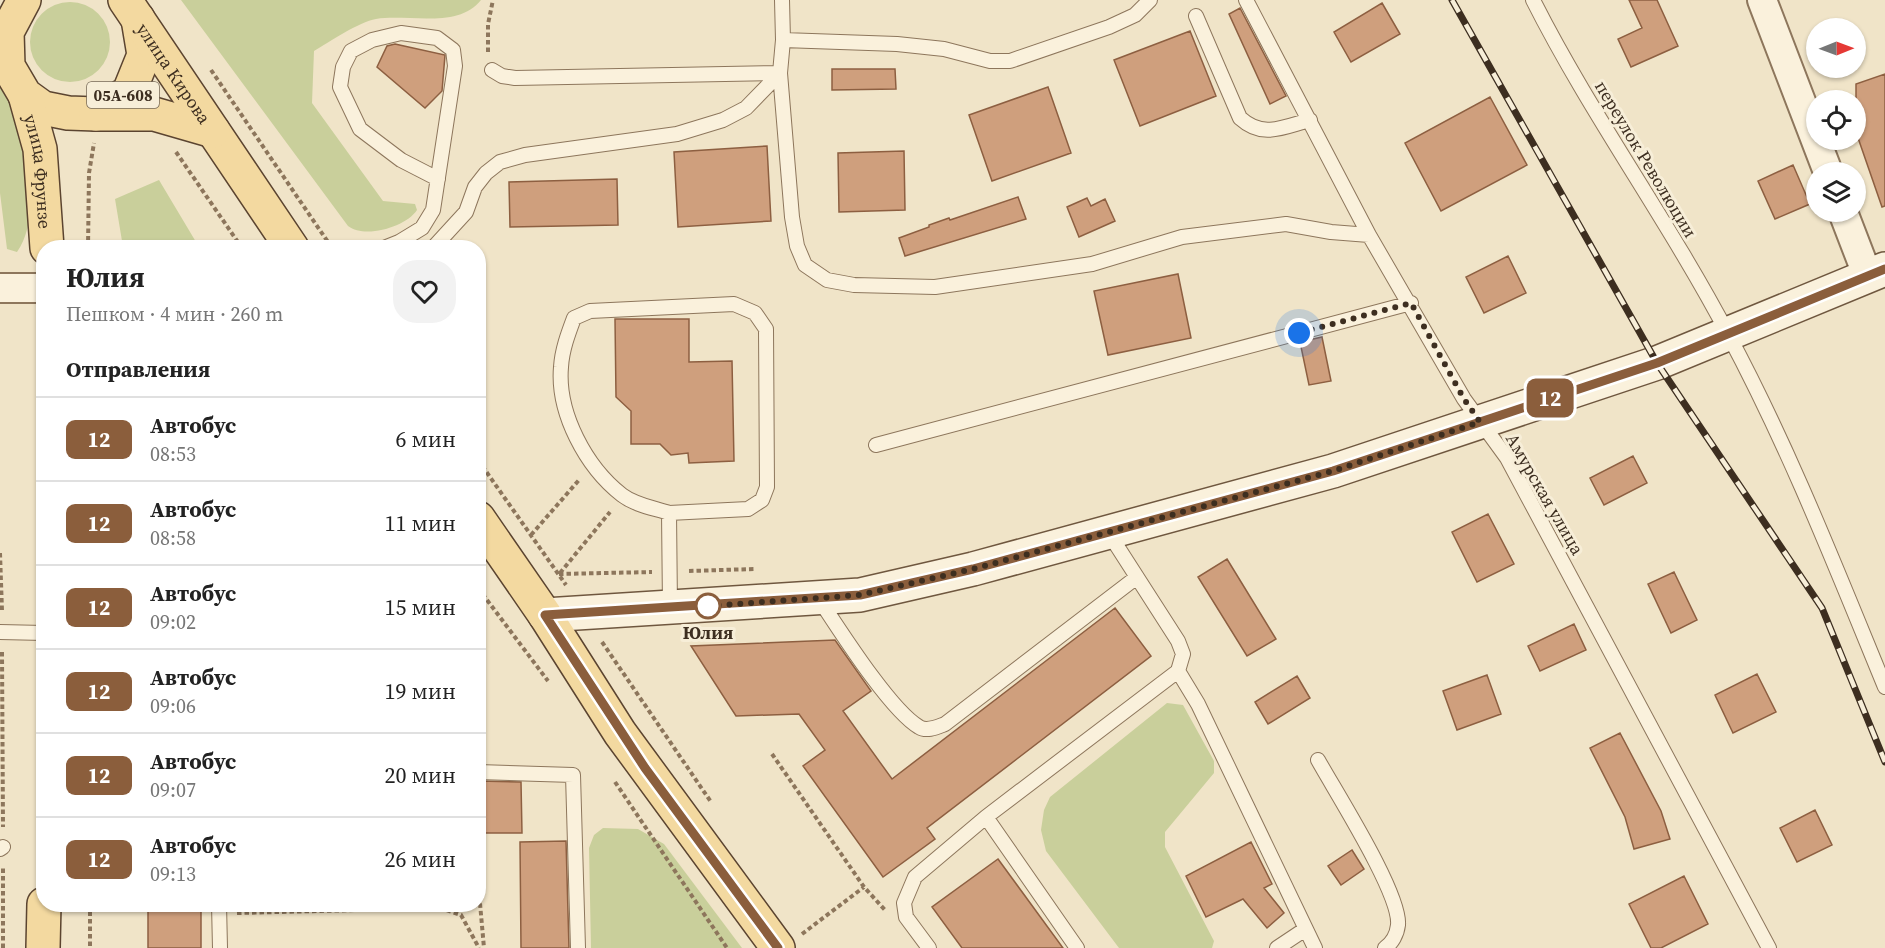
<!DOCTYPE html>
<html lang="ru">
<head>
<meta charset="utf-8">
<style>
  body { margin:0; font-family:"Source Serif 4",serif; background:#f2f2f2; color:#222; height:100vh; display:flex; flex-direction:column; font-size:22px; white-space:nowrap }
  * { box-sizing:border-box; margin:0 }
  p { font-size:20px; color:#767676 }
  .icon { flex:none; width:33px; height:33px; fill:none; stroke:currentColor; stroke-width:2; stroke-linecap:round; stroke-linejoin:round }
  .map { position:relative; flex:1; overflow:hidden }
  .sheet { position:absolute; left:36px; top:240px; width:450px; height:672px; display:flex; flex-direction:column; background:#fff; border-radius:24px; box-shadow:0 2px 4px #0004 }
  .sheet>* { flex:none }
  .badge { padding:0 12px; border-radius:9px; font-size:21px; line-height:39px }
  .needle { width:39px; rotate:89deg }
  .tools { position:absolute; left:1806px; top:18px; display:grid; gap:12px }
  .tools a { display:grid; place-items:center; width:60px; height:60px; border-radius:50%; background:#fff; box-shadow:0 2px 4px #0004; font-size:30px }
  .you { position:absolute; width:30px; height:30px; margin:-15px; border:4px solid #fff; border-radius:50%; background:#1a73e8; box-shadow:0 0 0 9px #1a73e833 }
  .map>.badge { position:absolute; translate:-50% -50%; box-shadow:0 0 0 3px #fff }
  h2 { padding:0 30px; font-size:22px; line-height:54px }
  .round { display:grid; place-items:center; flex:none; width:63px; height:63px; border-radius:24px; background:#f2f2f2 }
  .headline { display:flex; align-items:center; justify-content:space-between; height:102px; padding:0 30px }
  h1 { font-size:28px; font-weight:700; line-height:45px }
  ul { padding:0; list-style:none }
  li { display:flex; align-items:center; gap:18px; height:84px; padding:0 30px; border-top:2px solid #e0e0e0 }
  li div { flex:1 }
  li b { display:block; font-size:22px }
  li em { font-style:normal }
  li .badge { min-width:66px; font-weight:700; text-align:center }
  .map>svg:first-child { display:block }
</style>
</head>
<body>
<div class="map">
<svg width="1885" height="948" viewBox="0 0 1885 948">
  <rect width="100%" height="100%" fill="#f0e4c8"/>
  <path fill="#c9cf9b" d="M181,0H481C459,29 408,14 376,19C359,22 329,42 314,51L312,103L383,201L415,204L417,210C406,227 365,239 348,226Z
    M30 42a40 40 0 1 1 80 0a40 40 0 1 1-80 0Z
    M0,71C15,120 49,206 17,252L7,249L0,193Z
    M159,180L199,247H123L115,199Z
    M1167,703L1183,705L1214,761V773L1165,832V847L1214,941L1212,948H1119L1046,851L1041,830L1044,810L1050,797Z
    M603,828L638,829L664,844L742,948H591L589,848L594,835Z"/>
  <path fill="#cf9f7d" stroke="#8d5f41" stroke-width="1.5" d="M1629,0H1657L1678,46L1631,67L1618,39L1642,28Z
    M1382,3L1400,34L1351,62L1334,32Z
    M1240,8L1286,96L1270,104L1229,14Z
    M1190,31L1216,96L1140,126L1114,60Z
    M395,44L445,55L442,91L425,108L377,67L387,46Z
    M832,69H895L896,89L832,90Z
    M1885,74V206L1882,207L1856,132V84Z
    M1048,87L1071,153L992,181L969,115Z
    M1490,97L1527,165L1441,211L1405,143Z
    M767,146L771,221L678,227L674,152Z
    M904,151L905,210L839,212L838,153Z
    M1793,165L1810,204L1775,219L1758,181Z
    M617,179L618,225L510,227L509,182Z
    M1018,197L1026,219L905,256L899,238L929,227V225L949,218L950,220Z
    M1087,198L1091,206L1105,199L1115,221L1079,237L1067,207Z
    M1508,256L1526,293L1484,313L1466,277Z
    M1178,274L1191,338L1108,355L1094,291Z
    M615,319H689V362L732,361L734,461L689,463L688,453L671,455L660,444H631V411L616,397Z
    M1322,337L1331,381L1309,385L1300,342Z
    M1633,456L1647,483L1604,505L1590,478Z
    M1488,514L1514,564L1477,582L1452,532Z
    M1227,559L1276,639L1247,656L1198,577Z
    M1674,572L1697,620L1671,633L1648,584Z
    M1115,608L1151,656L927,828L935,839L883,877L803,766L825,750L799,714L736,716L691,646L835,640L871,691L843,711L892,779Z
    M1574,624L1586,650L1540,671L1528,646Z
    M1757,674L1776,712L1733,733L1715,695Z
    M1487,675L1501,714L1457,730L1443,691Z
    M1297,676L1310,698L1268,724L1255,702Z
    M1620,733L1661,811L1670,839L1634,849L1625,817L1590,748Z
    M478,781L521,782L522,833H478Z
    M1815,810L1832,845L1797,862L1780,828Z
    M566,841L569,948H521L520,842Z
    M1251,842L1272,884L1264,888L1284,913L1267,928L1243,899L1206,917L1186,876Z
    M1352,850L1364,869L1341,885L1328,866Z
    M998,859L1063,948H962L932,907Z
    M1684,876L1708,924L1661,948H1651L1629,904Z
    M148,904H201V948H148Z"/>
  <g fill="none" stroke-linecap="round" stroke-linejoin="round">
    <g stroke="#8d765c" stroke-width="16">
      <path id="service" d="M782,0L783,40
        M1246,0L1369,235L1464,399L1507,458L1769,948
        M1533,0C1591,115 1668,220 1728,334C1789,448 1836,568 1885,687
        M1196,16L1240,118C1263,139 1283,127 1310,120
        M492,70L502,76L515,78L780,73L792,217L797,246L805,265L827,280L854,285L935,287L1092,264L1182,237L1286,224L1331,232L1369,235
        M384,248L399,242L422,228L433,210L455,66L453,50L437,38L401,33L372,40L351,51L343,67L340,87L360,129L401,160L438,179
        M433,248L466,212L475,187L486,173L500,162L525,155L677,134L723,120L746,108L780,73L783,40L897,44L944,49L990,61H1010L1109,27L1135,15L1150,0
        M876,445L1411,303
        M669,513C654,508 635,505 622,495C586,467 557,413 561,367C562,350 568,334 574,318L590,311L734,304L755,313L766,329L767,487L762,500L748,509L669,513L670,607
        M819,599C839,629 890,710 919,727C927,732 937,727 945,724L1137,577
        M0,632L44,633
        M1178,671L1198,704L1315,948
        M1318,760C1335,791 1401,894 1398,925C1397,934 1392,943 1385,948
        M478,772L573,775L578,948
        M0,849L3,847
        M219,904L220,948
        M929,948L906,917L904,903L915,877L986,817
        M1077,948L986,817L1178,671L1183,654L1178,641L1108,532
        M1277,948L1304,930"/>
    </g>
    <g stroke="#8d765c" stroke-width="32">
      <path id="minor" d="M1762,0L1828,172
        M1843,212L1868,277
        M0,288H44"/>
    </g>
    <g stroke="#6f573f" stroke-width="36">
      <path id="secondary" d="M545,615L860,595L973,569L1333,471L1657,363L1885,269"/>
    </g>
    <g stroke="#5b4430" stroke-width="36">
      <g id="primary">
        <path d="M24,0L7,32L8,66L25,95L43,108L68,113L96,114L129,92L144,55L138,19"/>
        <path id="s1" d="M125,0L292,248"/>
        <path id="s2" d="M25,95L40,149L47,248"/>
        <path d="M96,114H154L213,131"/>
        <path d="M478,518L545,615L620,733L778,948"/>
        <path d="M43,948L44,904"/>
      </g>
    </g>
    <path stroke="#8d765c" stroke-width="4" stroke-dasharray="4.5 3" stroke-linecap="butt" d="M488,52V24L493,0
      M211,70L332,248
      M176,152L242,248
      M88,248L89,173L94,143
      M478,460L566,585
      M531,535L579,480
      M0,553L2,611
      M689,571L754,569
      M560,573L610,512
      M559,574L652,572
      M478,588L548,681
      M602,642L711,802
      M2,652L3,827
      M772,754L864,887L885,910
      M615,782L727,948
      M478,881L484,948
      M90,904V948
      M237,913L440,908L461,915L479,948
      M802,934L864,887
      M3,948V868"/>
    <use href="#service" stroke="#faf1dc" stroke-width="14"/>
    <use href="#minor" stroke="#faf1dc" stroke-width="28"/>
    <use href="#secondary" stroke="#faf1dc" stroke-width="33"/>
    <use href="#primary" stroke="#f3d9a0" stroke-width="33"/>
    <g stroke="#3d2e20" stroke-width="7">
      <path id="rail" d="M1452,0L1657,363L1822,608L1885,762"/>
    </g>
    <use href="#rail" stroke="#f7eed8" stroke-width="4.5" stroke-dasharray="14" stroke-linecap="butt"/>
  </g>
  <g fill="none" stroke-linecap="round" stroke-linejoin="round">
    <g stroke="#fff" stroke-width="14">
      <path id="line" d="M778,948L645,768L545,615L860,595L973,569L1333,471L1657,363L1885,269"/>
    </g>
    <use href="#line" stroke="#8b5e3c" stroke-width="9"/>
    <path stroke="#3d2e20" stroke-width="6" stroke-dasharray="0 10.8" d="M708,606L860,595L973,569L1333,471L1480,422L1464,399L1411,303L1299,333"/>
  </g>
  <circle fill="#fff" stroke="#8b5e3c" stroke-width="3" cx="708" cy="606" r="12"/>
  <g text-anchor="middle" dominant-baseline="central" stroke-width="6" stroke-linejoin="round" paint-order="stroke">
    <rect fill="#f7eed8" stroke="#756857" stroke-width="1.5" x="87" y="82" width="72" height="26" rx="4.5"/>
    <g font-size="16" font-weight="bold" fill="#3d2e20">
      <text x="123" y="95">05А-608</text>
    </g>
    <g font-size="18" fill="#3d2e20" stroke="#f7eed8">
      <text stroke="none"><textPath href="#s1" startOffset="88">улица Кирова</textPath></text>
      <text transform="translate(1646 159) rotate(59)">переулок Революции</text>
      <text stroke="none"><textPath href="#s2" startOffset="78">улица Фрунзе</textPath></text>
      <text transform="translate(1545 494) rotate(60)">Амурская улица</text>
    </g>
    <g font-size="18" font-weight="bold" fill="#3d2e20" stroke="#f7eed8">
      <text x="708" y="632">Юлия</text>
    </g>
  </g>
</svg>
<div class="tools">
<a><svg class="needle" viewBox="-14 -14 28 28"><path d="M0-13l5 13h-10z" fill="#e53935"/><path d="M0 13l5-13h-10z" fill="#767676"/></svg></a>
<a><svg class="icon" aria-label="locate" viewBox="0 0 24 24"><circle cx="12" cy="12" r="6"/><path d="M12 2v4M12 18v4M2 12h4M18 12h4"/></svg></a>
<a><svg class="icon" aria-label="layers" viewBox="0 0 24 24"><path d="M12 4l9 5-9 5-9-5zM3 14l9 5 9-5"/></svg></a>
</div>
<div class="you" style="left:1299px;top:333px"></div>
<b class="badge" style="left:1550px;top:398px;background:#8b5e3c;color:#fff">12</b>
<section class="sheet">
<div class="headline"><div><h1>Юлия</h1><p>Пешком · 4 мин · 260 m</p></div><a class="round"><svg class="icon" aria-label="heart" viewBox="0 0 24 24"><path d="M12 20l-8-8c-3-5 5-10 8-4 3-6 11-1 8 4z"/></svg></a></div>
<h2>Отправления</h2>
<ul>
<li><span class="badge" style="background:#8b5e3c;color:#fff">12</span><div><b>Автобус</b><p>08:53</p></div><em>6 мин</em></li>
<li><span class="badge" style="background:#8b5e3c;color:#fff">12</span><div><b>Автобус</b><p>08:58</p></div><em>11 мин</em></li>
<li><span class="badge" style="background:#8b5e3c;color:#fff">12</span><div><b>Автобус</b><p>09:02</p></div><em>15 мин</em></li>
<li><span class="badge" style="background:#8b5e3c;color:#fff">12</span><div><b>Автобус</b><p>09:06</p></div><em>19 мин</em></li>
<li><span class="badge" style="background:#8b5e3c;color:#fff">12</span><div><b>Автобус</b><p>09:07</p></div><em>20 мин</em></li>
<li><span class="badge" style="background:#8b5e3c;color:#fff">12</span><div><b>Автобус</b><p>09:13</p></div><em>26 мин</em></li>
</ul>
</section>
</div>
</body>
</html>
